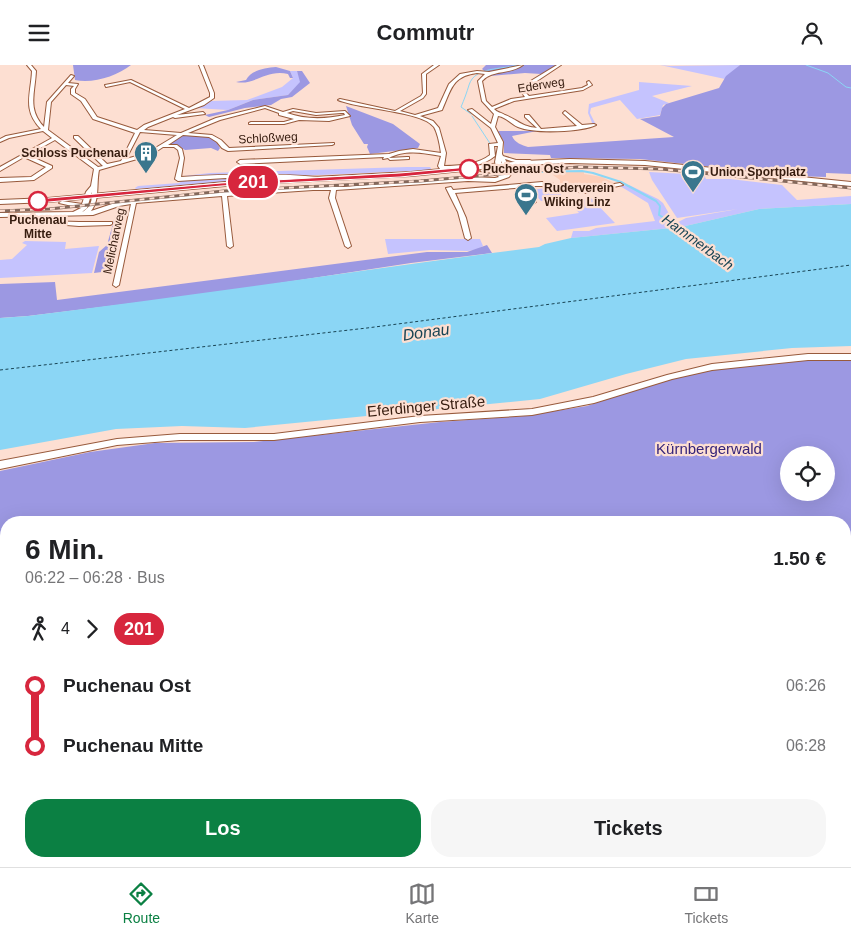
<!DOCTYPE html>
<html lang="de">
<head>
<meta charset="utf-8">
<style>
  body { margin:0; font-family:Helvetica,sans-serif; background:#f6f6f6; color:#202124; height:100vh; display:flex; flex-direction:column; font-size:19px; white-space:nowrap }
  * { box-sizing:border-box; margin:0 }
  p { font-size:16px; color:#757577 }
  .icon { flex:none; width:28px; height:28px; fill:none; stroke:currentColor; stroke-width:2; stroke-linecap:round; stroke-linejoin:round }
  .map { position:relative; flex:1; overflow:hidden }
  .sheet { position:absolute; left:0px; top:451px; width:851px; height:351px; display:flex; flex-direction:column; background:#fff; border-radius:20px 20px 0 0; box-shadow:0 5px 20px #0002 }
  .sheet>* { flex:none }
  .badge { padding:0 10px; border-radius:16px; font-size:18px; line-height:32px }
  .fabs { position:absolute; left:780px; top:381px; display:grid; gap:10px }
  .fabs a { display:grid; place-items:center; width:55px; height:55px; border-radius:50%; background:#fff; box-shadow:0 5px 20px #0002; font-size:25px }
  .map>.badge { position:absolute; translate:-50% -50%; box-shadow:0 0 0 2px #fff }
  .legs { display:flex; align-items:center; gap:8px; height:55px; padding:0 25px; font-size:16px }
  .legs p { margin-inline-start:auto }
  .overview { display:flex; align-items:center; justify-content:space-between; height:85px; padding:0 25px }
  h1 { font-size:28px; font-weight:600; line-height:38px }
  .cta { display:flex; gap:10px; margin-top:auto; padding:10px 25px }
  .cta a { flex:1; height:58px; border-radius:20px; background:#0b8043; color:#fff; font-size:20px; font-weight:600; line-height:58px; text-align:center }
  .cta a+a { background:#f6f6f6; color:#202124 }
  ul { padding:0 25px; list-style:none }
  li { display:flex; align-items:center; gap:18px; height:60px; font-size:19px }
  li i { display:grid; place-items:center; width:8px; height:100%; margin:0 6px; background:currentColor }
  li i::after { content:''; width:12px; height:12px; margin:-6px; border:4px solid; border-radius:50%; background:#fff }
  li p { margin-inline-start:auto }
  li:first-child i { background:linear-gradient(#0000 50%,currentColor 0) }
  li:last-child i { background:linear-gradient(currentColor 50%,#0000 0) }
  header { display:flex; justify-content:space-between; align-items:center; height:65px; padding:0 25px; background:#fff; font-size:22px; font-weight:600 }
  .dock { display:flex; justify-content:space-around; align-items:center; height:70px; border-top:1px solid #e0e0e0; background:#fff; font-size:14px; color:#757577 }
  .dock a { display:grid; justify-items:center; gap:2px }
  .dock .active { color:#0b8043 }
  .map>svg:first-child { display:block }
</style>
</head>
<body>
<header><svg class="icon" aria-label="menu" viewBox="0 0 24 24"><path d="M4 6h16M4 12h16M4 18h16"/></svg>Commutr<svg class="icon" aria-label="person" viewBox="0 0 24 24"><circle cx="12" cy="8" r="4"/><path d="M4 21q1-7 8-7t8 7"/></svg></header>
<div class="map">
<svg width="851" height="802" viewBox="0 0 851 802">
  <rect width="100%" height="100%" fill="#fddfd2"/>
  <path fill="#fdceb8" d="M552,107H584V109L602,112L618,120L585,125L560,121V115L553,110Z"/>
  <path fill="#c5c3fe" d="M660,0L670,1L740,0L725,14Z
    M290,6H297L301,17L288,30L253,35L228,45L195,43L211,36L247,35L282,22L293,13Z
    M639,17L692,21L652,31L669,38L663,40L660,50L637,54L620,35L591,43L590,48L596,60H593L588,48L589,39L639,25Z
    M407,102H430L432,105L298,111L136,124L135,123L138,121L179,118L183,115L182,113L184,111L210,108Z
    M649,107L704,110L706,114H730L782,120L797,135L851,131V139L759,144L681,162L571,173L573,166H589L596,163L655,156L648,138L620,121L629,120L658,134L663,138L672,154L669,156L678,157L686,153L738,144L677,153L652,115Z
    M554,122L564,133L541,136L531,125Z
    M591,133L615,158L557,166L546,153L579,148L569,136Z
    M385,174H480L483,181L476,185L467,186L430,185L388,189Z
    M25,176L66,177L65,184L99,181L92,208L0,213V195L12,194L27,180L22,178Z"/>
  <path fill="#9c98e2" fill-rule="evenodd" d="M73,0H131C117,11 93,19 75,15Z
    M486,0H559L541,9L525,8L490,11L482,4Z
    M740,0H851V109L826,108V112L794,111L640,94L551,93L550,90L504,88V77L498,66H529L528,64L537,66L512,71C515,78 522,80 528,82L674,72L640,54L660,51L662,43L666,39L719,23L726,11Z
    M276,2L290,6L293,13H290L288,9C266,4 254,21 236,17L246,15C251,5 265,3 276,2Z
    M297,6H302L310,18L292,32L281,34L271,40L245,43L209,52L205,50L228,45L253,35L288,30L300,17Z
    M346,41L393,59L420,79L418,83L370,89L367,82L368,79H364L352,60Z
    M183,70C197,71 214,68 220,83L218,86L211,83L185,85L179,81L170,79Z
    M114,155H122L110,206L94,208L99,187L107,180Z
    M487,180L492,188L411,198L208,229L28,251L0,253V219L55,217L57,235L427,187H467Z
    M822,294L851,295V560L845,572V458H6V796H845V730L851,735V802H0V406L90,387L155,378L254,377L440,357L524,351L587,341L664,315L730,302ZM789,390H826V428H789Z"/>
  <path fill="#8bd6f5" d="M851,139V281L792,283L686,294L626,309L540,334L245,363L182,361L116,364L0,385V253L28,251C199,230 368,204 539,182L545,179L571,173L681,162L759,144Z"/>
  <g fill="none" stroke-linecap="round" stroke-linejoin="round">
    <path stroke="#8bd6f5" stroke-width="1" d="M806,0L828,8L846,22L851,23
      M471,49L461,42C464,35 467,27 469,20C475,1 502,5 517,0
      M472,51L495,86"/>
    <path stroke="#8bd6f5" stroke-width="2" d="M529,107L582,106L593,108L621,117L656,136L660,141L659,150L684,164"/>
    <path stroke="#184454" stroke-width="1" stroke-dasharray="3 2.5" stroke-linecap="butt" d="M0,305L367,263L851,200"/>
    <g stroke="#985a3c" stroke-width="2">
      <path id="minor" d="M27,0H31L36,6C35,28 27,44 44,62L47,37L71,10L74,11L68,18L78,19L75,24V28L85,34L97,52L137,65L144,60L185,44L130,17L106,22L105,20L131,15L189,43L210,32V28L199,0H203L214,28V33L204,40L177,50L203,47L205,49L175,53L173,52L148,62L144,65L181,68L216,53L265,41L283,47L293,44L316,48L345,46L350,51L329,56L299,55L284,59H249V58L251,57H284L294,54L279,50V48L265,43L220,55L188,68L212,70L221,75L229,83L334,78V79L332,80L228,86L222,83L217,77L209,72L183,70L168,80H177L182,84L184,93L181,112C227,109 272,108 318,112L321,114L320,115L226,113L178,116L175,114L180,93L178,85L174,82H163L151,90L99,105C96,120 100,135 91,146L118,137L224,127L313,121L344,122L468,112L495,113L499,112L495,108L480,106L483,104L498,106L495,97L498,81H494L495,91C482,102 456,106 440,104L438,101L441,91C424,88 405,84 389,93L407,92H409V94L390,95L388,93L383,94L384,92L240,99L237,97L240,95L389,89L399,86L413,84L441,88C440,81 438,69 434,62C422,46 358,44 338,35L340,34L395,46L421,31L423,28L422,9L434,0H439L426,9V29L423,33L400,46L415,50L438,43L449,19L460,9L477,6L489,7L523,0C510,10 493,4 482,16L486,36L492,42L511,34L525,32L522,28L529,17L557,0H561L537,16L526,28L529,31L582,23L588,20L587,17L589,16L592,20L583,25L514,36L494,44C498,48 500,47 505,50C518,55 520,61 537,63L525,52V50H529L541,64L577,61L563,48L565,46L582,60L594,59L596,60C581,67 535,69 518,62C511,59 506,52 498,51L495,62L503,77L502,89L503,91L516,95H530L533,97C524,100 513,97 505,94L512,108L509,112L495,117L468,116L336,125L335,133L351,181L348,183L345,181L329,133L331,125H313L227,131L233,181L230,183L227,181L222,131L136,138L119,220L116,222L113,220L131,139L119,141L93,150L51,151L47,156L79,157H112V159L110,160L79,161L41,158L40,157L45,151L0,152V148L73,147L81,143L59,138L62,136L82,139L86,127L91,121L94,104L55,75L28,90L52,101V103L34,115L0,117V113L31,112L46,102L24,92L0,106V102L52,73L43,66L9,73L0,77V74L6,71L41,64C22,45 31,29 32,6ZM477,8L485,9L478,16L482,36L494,49L491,59L472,44L468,45L491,63L498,78L489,79L490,90C479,99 459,101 444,101L446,88L439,63L433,56L420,51L442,45C451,25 452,11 477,8ZM66,20L74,21L71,24V29L81,36L93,54L135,68L121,96L107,99L78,71H74V73L103,101L98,102L48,65L51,37ZM293,46L316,50L341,48H344L345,50C326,54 306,55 287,48ZM140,67L177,70L147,88L126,94ZM501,96L506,108L504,110L501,97ZM92,127C92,136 91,141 84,146L82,147L87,143Z
        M542,117L585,124L620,118L623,120L585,128L542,121H532L536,137L533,139L530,137L527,122L455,128L466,153L471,173L468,175L465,173L458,147L446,123L451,122L453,125Z"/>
    </g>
    <g stroke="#985a3c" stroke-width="2">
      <path id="major" d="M570,94L645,96L851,117V121L645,100L570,98L524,100L411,111L236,120L48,137L0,139V135L48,133L236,116L411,107L524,96Z
        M808,289H851V295H808L712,305L672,314L594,338L532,350L420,357L274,375H180L117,380L0,404V396L117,374L180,369H274L420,351L532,344L593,332L667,310L712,299Z"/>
    </g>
    <use href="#minor" fill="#fff" fill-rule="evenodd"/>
    <use href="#major" fill="#fff" fill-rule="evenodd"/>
    <g stroke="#84685b" stroke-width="3">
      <path id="rail" d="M0,146L49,144L224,126L421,116L578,102L661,104L851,123"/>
    </g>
    <use href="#rail" stroke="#fddfd2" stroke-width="2" stroke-dasharray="5" stroke-linecap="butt"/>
  </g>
  <path fill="#d7263d" stroke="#fff" d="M469,102L471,105L400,112L221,121L38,138L35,136L38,134L221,118L400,108Z"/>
  <defs>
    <g id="building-pin" transform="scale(1.25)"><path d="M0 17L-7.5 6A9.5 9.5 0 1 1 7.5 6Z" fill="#3a768d" stroke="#fddfd2"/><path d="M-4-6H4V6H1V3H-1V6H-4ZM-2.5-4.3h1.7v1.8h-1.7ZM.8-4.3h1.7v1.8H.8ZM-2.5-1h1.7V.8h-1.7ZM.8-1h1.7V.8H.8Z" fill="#fff"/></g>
    <g id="stadium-pin" transform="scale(1.25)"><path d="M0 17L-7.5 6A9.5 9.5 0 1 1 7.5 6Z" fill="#3a768d" stroke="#fddfd2"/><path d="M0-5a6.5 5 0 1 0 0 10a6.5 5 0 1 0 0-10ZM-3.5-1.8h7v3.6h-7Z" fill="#fff"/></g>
  </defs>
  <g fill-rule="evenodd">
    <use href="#building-pin" x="146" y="88"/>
    <use href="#stadium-pin" x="693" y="107"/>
    <use href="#stadium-pin" x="526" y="130"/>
  </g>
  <g fill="#fff" stroke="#d7263d" stroke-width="2.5">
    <circle cx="469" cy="104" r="9"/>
    <circle cx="38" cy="136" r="9"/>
  </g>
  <g text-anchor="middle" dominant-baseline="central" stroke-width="4.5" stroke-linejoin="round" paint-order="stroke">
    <g font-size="12" fill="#361c0f" stroke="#fddfd2">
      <text transform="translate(541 20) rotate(-9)">Ederweg</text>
      <text transform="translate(268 73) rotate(-3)">Schloßweg</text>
      <text transform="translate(114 176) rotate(-78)">Melicharweg</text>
    </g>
    <g font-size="12" font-weight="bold" fill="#361c0f" stroke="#fddfd2" text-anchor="start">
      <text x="128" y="88" text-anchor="end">Schloss Puchenau</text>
      <text x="710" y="107">Union Sportplatz</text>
      <text x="544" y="123">Ruderverein<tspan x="544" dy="14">Wiking Linz</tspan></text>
    </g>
    <g font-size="12" font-weight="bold" fill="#361c0f" stroke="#fddfd2" text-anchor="start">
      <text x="483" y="104">Puchenau Ost</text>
      <text x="38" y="155" text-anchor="middle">Puchenau<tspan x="38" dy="14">Mitte</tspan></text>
    </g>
    <g font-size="14" font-style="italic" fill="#184454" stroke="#fddfd2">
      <text transform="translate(698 177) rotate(36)">Hammerbach</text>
    </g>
    <g font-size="15" fill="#361c0f" stroke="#fddfd2">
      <text transform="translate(426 341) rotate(-5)">Eferdinger Straße</text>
    </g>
    <g font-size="15" fill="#362479" stroke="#fddfd2">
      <text x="709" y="383">Kürnbergerwald</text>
    </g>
    <g font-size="16" font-style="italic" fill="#184454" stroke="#fddfd2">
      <text transform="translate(426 267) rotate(-8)">Donau</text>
    </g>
  </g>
</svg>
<div class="fabs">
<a><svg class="icon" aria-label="locate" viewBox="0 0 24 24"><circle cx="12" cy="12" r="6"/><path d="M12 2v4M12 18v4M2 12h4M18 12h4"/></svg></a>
</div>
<b class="badge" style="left:253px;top:117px;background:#d7263d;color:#fff">201</b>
<section class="sheet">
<div class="overview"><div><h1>6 Min.</h1><p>06:22 – 06:28 · Bus</p></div><b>1.50 €</b></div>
<div class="legs"><svg class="icon" aria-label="walk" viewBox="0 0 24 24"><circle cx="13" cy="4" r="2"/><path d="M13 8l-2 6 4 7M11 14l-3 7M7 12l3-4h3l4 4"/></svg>4<svg class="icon" aria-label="forward" viewBox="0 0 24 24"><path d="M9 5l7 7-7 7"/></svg><b class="badge" style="background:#d7263d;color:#fff">201</b></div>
<ul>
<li><i style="color:#d7263d"></i><b>Puchenau Ost</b><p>06:26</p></li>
<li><i style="color:#d7263d"></i><b>Puchenau Mitte</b><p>06:28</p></li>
</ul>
<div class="cta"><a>Los</a><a>Tickets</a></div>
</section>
</div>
<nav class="dock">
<a class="active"><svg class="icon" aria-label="directions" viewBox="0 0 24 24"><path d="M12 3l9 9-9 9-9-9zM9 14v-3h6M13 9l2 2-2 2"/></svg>Route</a>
<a><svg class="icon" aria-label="map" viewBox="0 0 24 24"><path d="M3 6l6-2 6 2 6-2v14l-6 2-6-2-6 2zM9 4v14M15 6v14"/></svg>Karte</a>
<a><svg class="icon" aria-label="tickets" viewBox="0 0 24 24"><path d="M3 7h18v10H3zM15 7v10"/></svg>Tickets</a>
</nav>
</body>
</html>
